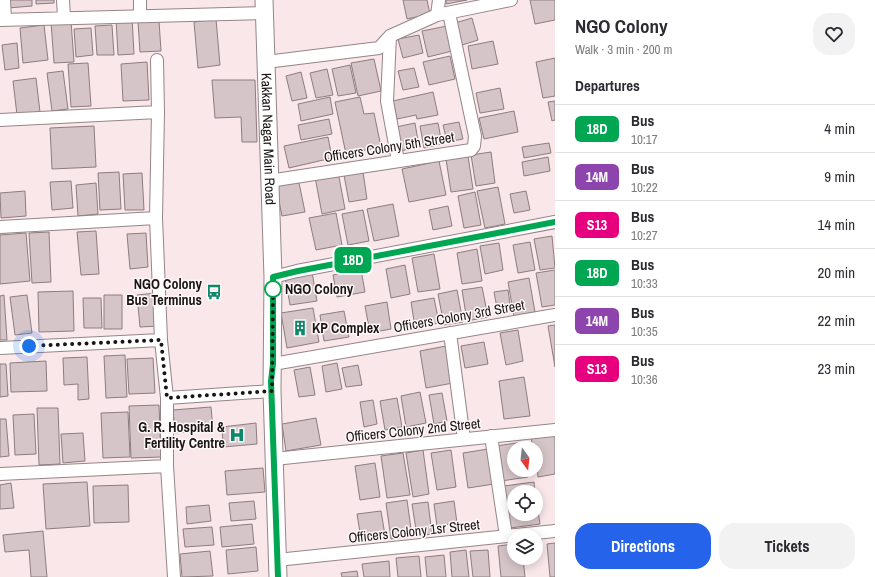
<!DOCTYPE html>
<html lang="en">
<head>
<meta charset="utf-8">
<style>
  body { margin:0; font-family:"Archivo Narrow",sans-serif; background:#f2f2f3; color:#2b2b33; height:100vh; display:flex; flex-direction:column; font-size:15px; white-space:nowrap }
  * { box-sizing:border-box; margin:0 }
  p { font-size:13px; color:#7c7c81 }
  .icon { flex:none; width:22px; height:22px; fill:none; stroke:currentColor; stroke-width:2; stroke-linecap:round; stroke-linejoin:round }
  .map { position:relative; flex:1; overflow:hidden }
  .side { display:flex; flex-direction:column; background:#fff; width:320px }
  .side>* { flex:none }
  .badge { padding:0 8px; border-radius:6px; font-size:14px; line-height:26px }
  .needle { width:26px; rotate:165deg }
  .fabs { position:absolute; left:507px; top:441px; display:grid; gap:8px }
  .fabs a { display:grid; place-items:center; width:36px; height:36px; border-radius:50%; background:#fff; box-shadow:0 2px 10px #0003; font-size:20px }
  .you { position:absolute; width:20px; height:20px; margin:-10px; border:3px solid #fff; border-radius:50%; background:#1a73e8; box-shadow:0 0 0 6px #1a73e833 }
  .map>.badge { position:absolute; translate:-50% -50%; box-shadow:0 0 0 2px #fff }
  h2 { padding:0 20px; font-size:15px; line-height:36px }
  .round { display:grid; place-items:center; flex:none; width:42px; height:42px; border-radius:16px; background:#f2f2f3 }
  .overview { display:flex; align-items:center; justify-content:space-between; height:68px; padding:0 20px }
  h1 { font-size:19px; font-weight:700; line-height:30px }
  .cta { display:flex; gap:8px; margin-top:auto; padding:8px 20px }
  .cta a { flex:1; height:46px; border-radius:16px; background:#2563eb; color:#fff; font-size:16px; font-weight:700; line-height:46px; text-align:center }
  .cta a+a { background:#f2f2f3; color:#2b2b33 }
  ul { padding:0; list-style:none }
  li { display:flex; align-items:center; gap:12px; height:48px; padding:0 20px; border-top:1px solid #e1e1e2 }
  li div { flex:1 }
  li b { display:block; font-size:15px }
  li em { font-style:normal }
  li .badge { min-width:44px; font-weight:700; text-align:center }
  main { display:flex; flex:1; min-height:0 }
  .map>svg:first-child { display:block }
</style>
</head>
<body>
<main>
<div class="map">
<svg width="555" height="577" viewBox="0 0 555 577">
  <rect width="100%" height="100%" fill="#f9e7ea"/>
  <path fill="#d6c5c8" stroke="#8d7d80" d="M7,0H32V6L8,8Z
    M36,0H54V3L36,4Z
    M403,0H427L430,14L407,19Z
    M446,0H467L446,4Z
    M530,0H555V20L535,24Z
    M132,18L134,54L118,55L116,19Z
    M472,18L478,40L462,45L455,23Z
    M216,19L220,65L198,68L194,22Z
    M71,21L74,62L54,63L51,22Z
    M159,21L161,51L140,52L138,22Z
    M44,25L48,60L23,63L20,28Z
    M112,25L114,55H97L95,26Z
    M447,26L452,51L428,57L422,31Z
    M91,28L93,55L76,57L74,29Z
    M419,35L423,53L403,58L398,39Z
    M493,41L498,64L472,69L468,46Z
    M17,43L19,68L5,70L2,45Z
    M450,56L455,79L429,85L423,62Z
    M555,58V96L543,98L536,62Z
    M374,59L381,91L358,96L351,63Z
    M147,62L149,100L123,101L121,64Z
    M88,63L91,106L71,107L68,64Z
    M350,65L356,93L338,96L332,69Z
    M414,68L419,87L403,90L398,71Z
    M327,69L333,95L316,98L310,73Z
    M63,71L68,109L52,111L47,73Z
    M301,72L307,98L292,101L286,76Z
    M36,78L40,112L17,115L13,81Z
    M212,80H255L257,142H242L241,117L215,118Z
    M500,88L504,109L480,113L476,93Z
    M433,92L438,115L417,119L416,115L397,119L393,101Z
    M330,97L333,114L301,121L298,104Z
    M360,97L364,114L374,113L381,147L346,154L335,102Z
    M555,101V120L552,121L548,102Z
    M514,111L518,132L484,139L479,118Z
    M329,119L332,134L301,140L298,125Z
    M459,122L463,139L447,142L443,125Z
    M415,123L419,147L400,151L396,127Z
    M438,123L442,144L424,148L420,126Z
    M94,126L96,167L52,169L50,128Z
    M328,137L332,158L289,168L284,146Z
    M549,143L551,153L524,158L522,147Z
    M491,152L495,183L476,186L471,155Z
    M468,156L473,189L451,192L446,159Z
    M548,157L550,171L524,176L522,162Z
    M439,161L446,195L409,202L402,169Z
    M119,172L121,209L100,210L98,173Z
    M338,172L345,209L322,214L315,177Z
    M363,172L367,199L349,202L344,175Z
    M142,173L144,210H125L123,174Z
    M298,178L305,212L282,216L275,182Z
    M71,181L73,208L52,210L50,182Z
    M96,183L98,214L78,216L76,185Z
    M498,187L505,224L485,228L477,191Z
    M25,191L26,216L1,218L0,193Z
    M526,191L530,210L514,213L510,194Z
    M475,192L481,225L464,228L458,196Z
    M393,204L399,236L374,241L367,209Z
    M448,206L452,226L433,230L429,210Z
    M363,210L369,241L348,245L342,214Z
    M336,213L342,245L316,250L309,218Z
    M96,231L99,274L81,275L77,232Z
    M49,232L51,282L32,283L29,233Z
    M26,233L30,281L0,284V235Z
    M146,233L148,267L130,269L127,234Z
    M552,236L555,268L540,270L534,239Z
    M530,242L535,270L518,273L513,245Z
    M499,243L503,270L485,274L480,246Z
    M477,249L482,281L462,284L457,253Z
    M434,254L440,289L418,292L412,258Z
    M405,265L410,294L391,298L386,269Z
    M361,270L365,292L337,297L333,275Z
    M555,270V305L542,307L536,273Z
    M312,272L317,301L290,305L285,277Z
    M529,278L535,312L514,316L508,282Z
    M482,287L488,317L467,321L462,290Z
    M457,290L463,322L444,325L438,294Z
    M508,290L511,311L498,313L494,292Z
    M73,291L74,331L39,332L38,292Z
    M156,293L159,326L140,327L137,295Z
    M4,295L7,340H0V296Z
    M27,295L32,333L15,335L10,297Z
    M104,295H122V329H104Z
    M83,298H101L102,328H84Z
    M434,298L439,323L415,327L411,302Z
    M387,302L391,329L370,333L365,306Z
    M313,308L319,342L287,348L281,313Z
    M344,311L349,337L324,341L320,315Z
    M555,325V367L548,326Z
    M518,330L523,361L506,365L500,333Z
    M484,342L488,364L465,368L461,346Z
    M446,346L453,383L426,388L420,351Z
    M125,355L127,397L106,398L104,356Z
    M87,357L89,399L78,400V384L64,385L63,358Z
    M153,358L155,393L129,394L127,359Z
    M46,361L47,391L11,392L10,363Z
    M337,363L342,389L326,392L322,366Z
    M0,364H6L8,396L0,397Z
    M358,365L362,385L346,387L342,368Z
    M310,367L315,395L299,397L294,370Z
    M524,377L530,416L504,419L499,381Z
    M420,392L426,423L406,427L401,396Z
    M442,393L447,421L434,424L429,395Z
    M397,398L402,427L385,430L380,401Z
    M373,400L377,424L364,427L360,402Z
    M159,405L161,457L131,458L129,406Z
    M211,407L213,429L175,433L173,410Z
    M37,408H58L60,464L39,465Z
    M128,412L130,457L103,458L101,413Z
    M34,414L36,454L15,455L13,415Z
    M316,418L321,445L286,451L282,424Z
    M0,419H6L9,456L0,457Z
    M256,423L257,444L223,447L222,427Z
    M83,433L85,461L63,463L61,434Z
    M555,433V474L538,477L536,448H533L531,437Z
    M523,442L524,448H514V470H527L528,477L501,481L496,446Z
    M488,449L494,484L468,488L463,453Z
    M423,450L429,494L413,497L406,453Z
    M451,450L456,487L437,490L431,453Z
    M403,453L410,495L387,498L381,456Z
    M375,463L380,497L360,500L355,466Z
    M263,468L265,492L227,495L225,471Z
    M87,482L90,526L46,529L43,484Z
    M534,482L535,492H514V514H536V498L540,524L510,528L504,486Z
    M11,483L14,508L0,509V485Z
    M128,485L129,522L94,523L93,486Z
    M407,500L412,536L391,539L386,503Z
    M254,501L256,519L231,521L229,503Z
    M454,501L457,523L437,526L434,504Z
    M428,502L432,534L417,536L412,504Z
    M209,505L211,521L187,524L186,507Z
    M381,511L385,535L361,539L357,514Z
    M252,524L254,544L222,547L220,527Z
    M212,527L214,545L185,547L183,529Z
    M43,531L47,577H31L29,550L5,552L3,535Z
    M555,543V577H550L547,544Z
    M514,544V558H523L525,577H501L498,546Z
    M256,547L258,571L228,574L226,550Z
    M466,550L469,577H452L450,552Z
    M488,550L490,577H473L470,551Z
    M210,551L213,576L182,577L180,554Z
    M444,555L446,577H427L425,557Z
    M419,556L421,577H398L396,558Z
    M389,561L390,577H364L362,564Z
    M357,571L358,577H342L341,573Z"/>
  <g fill="none" stroke-linecap="round" stroke-linejoin="round">
    <g stroke="#958588" stroke-width="14">
      <path id="street" d="M4,0L5,20
        M63,0L64,18
        M140,0V16
        M437,15L439,0
        M0,20L265,13
        M390,36L387,101L398,161
        M157,60L158,112L156,218L161,340L167,398V466L174,577
        M266,62L379,48L390,36L437,15L511,0
        M0,120L158,112
        M269,181L471,150L474,146L475,136L449,13
        M0,227L156,218
        M273,277L297,271L555,222
        M450,333L464,439
        M0,348L161,340
        M273,364L555,315
        M167,398L272,391
        M491,436L506,536
        M274,459L555,430
        M0,474L167,466
        M277,560L555,531"/>
    </g>
    <g stroke="#958588" stroke-width="19">
      <g id="secondary">
        <path id="s1" d="M264,0L273,277L272,391L278,577"/>
      </g>
    </g>
    <use href="#street" stroke="#fff" stroke-width="12"/>
    <use href="#secondary" stroke="#fff" stroke-width="17"/>
  </g>
  <g fill="none" stroke-linecap="round" stroke-linejoin="round">
    <g stroke="#fff" stroke-width="9">
      <path id="line" d="M278,577L271,381L273,364V277L298,271L555,222"/>
    </g>
    <use href="#line" stroke="#00a651" stroke-width="6"/>
    <path stroke="#1a1415" stroke-width="4" stroke-dasharray="0 7.2" d="M29,346L161,340L167,398L272,391L273,289"/>
  </g>
  <defs>
    <g id="bus-bare" transform="scale(1.2)"><path d="M-5-6H5V4H4V6H2V4H-2V6H-4V4H-5ZM-3.5-4V0h7V-4ZM-3.5 1.2v1.5H-2V1.2ZM2 1.2v1.5H3.5V1.2Z" fill="#0b886b" stroke="#fef7f8" stroke-width="2.5" paint-order="stroke"/></g>
    <g id="building-bare" transform="scale(1.2)"><path d="M-4-6H4V6H1V3H-1V6H-4ZM-2.5-4.3h1.7v1.8h-1.7ZM.8-4.3h1.7v1.8H.8ZM-2.5-1h1.7V.8h-1.7ZM.8-1h1.7V.8H.8Z" fill="#0b886b" stroke="#fef7f8" stroke-width="2.5" paint-order="stroke"/></g>
    <g id="hospital-bare" transform="scale(1.2)"><path d="M-5-5h3v3.5h4V-5h3V5h-3V1.5h-4V5h-3Z" fill="#0b886b" stroke="#fef7f8" stroke-width="2.5" paint-order="stroke"/></g>
  </defs>
  <g fill-rule="evenodd">
    <use href="#bus-bare" x="214" y="292"/>
    <use href="#building-bare" x="300" y="328"/>
    <use href="#hospital-bare" x="237" y="435"/>
  </g>
  <circle fill="#fff" stroke="#00a651" stroke-width="2" cx="273" cy="289" r="8"/>
  <g text-anchor="middle" dominant-baseline="central" stroke-width="3" stroke-linejoin="round" paint-order="stroke">
    <g font-size="14" fill="#1a1415" stroke="#fef7f8">
      <text stroke="none"><textPath href="#s1" startOffset="139">Kakkan Nagar Main Road</textPath></text>
      <text transform="translate(389 147) rotate(-9)">Officers Colony 5th Street</text>
      <text transform="translate(459 316) rotate(-10)">Officers Colony 3rd Street</text>
      <text transform="translate(413 430) rotate(-6)">Officers Colony 2nd Street</text>
      <text transform="translate(414 531) rotate(-6)">Officers Colony 1sr Street</text>
    </g>
    <g font-size="14" font-weight="bold" fill="#1a1415" stroke="#fef7f8" text-anchor="end">
      <text x="202" y="284">NGO Colony<tspan x="202" dy="16">Bus Terminus</tspan></text>
      <text x="312" y="328" text-anchor="start">KP Complex</text>
      <text x="225" y="427">G. R. Hospital &amp;<tspan x="225" dy="16">Fertility Centre</tspan></text>
    </g>
    <g font-size="14" font-weight="bold" fill="#1a1415" stroke="#fef7f8" text-anchor="start">
      <text x="285" y="289">NGO Colony</text>
    </g>
  </g>
</svg>
<div class="fabs">
<a><svg class="needle" viewBox="-14 -14 28 28"><path d="M0-13l5 13h-10z" fill="#e53935"/><path d="M0 13l5-13h-10z" fill="#7c7c81"/></svg></a>
<a><svg class="icon" aria-label="locate" viewBox="0 0 24 24"><circle cx="12" cy="12" r="6"/><path d="M12 2v4M12 18v4M2 12h4M18 12h4"/></svg></a>
<a><svg class="icon" aria-label="layers" viewBox="0 0 24 24"><path d="M12 4l9 5-9 5-9-5zM3 14l9 5 9-5"/></svg></a>
</div>
<div class="you" style="left:29px;top:346px"></div>
<b class="badge" style="left:353px;top:260px;background:#00a651;color:#fff">18D</b>
</div>
<section class="side">
<div class="overview"><div><h1>NGO Colony</h1><p>Walk · 3 min · 200 m</p></div><a class="round"><svg class="icon" aria-label="heart" viewBox="0 0 24 24"><path d="M12 20l-8-8c-3-5 5-10 8-4 3-6 11-1 8 4z"/></svg></a></div>
<h2>Departures</h2>
<ul>
<li><span class="badge" style="background:#00a651;color:#fff">18D</span><div><b>Bus</b><p>10:17</p></div><em>4 min</em></li>
<li><span class="badge" style="background:#8e44ad;color:#fff">14M</span><div><b>Bus</b><p>10:22</p></div><em>9 min</em></li>
<li><span class="badge" style="background:#e6007e;color:#fff">S13</span><div><b>Bus</b><p>10:27</p></div><em>14 min</em></li>
<li><span class="badge" style="background:#00a651;color:#fff">18D</span><div><b>Bus</b><p>10:33</p></div><em>20 min</em></li>
<li><span class="badge" style="background:#8e44ad;color:#fff">14M</span><div><b>Bus</b><p>10:35</p></div><em>22 min</em></li>
<li><span class="badge" style="background:#e6007e;color:#fff">S13</span><div><b>Bus</b><p>10:36</p></div><em>23 min</em></li>
</ul>
<div class="cta"><a>Directions</a><a>Tickets</a></div>
</section>
</main>
</body>
</html>
